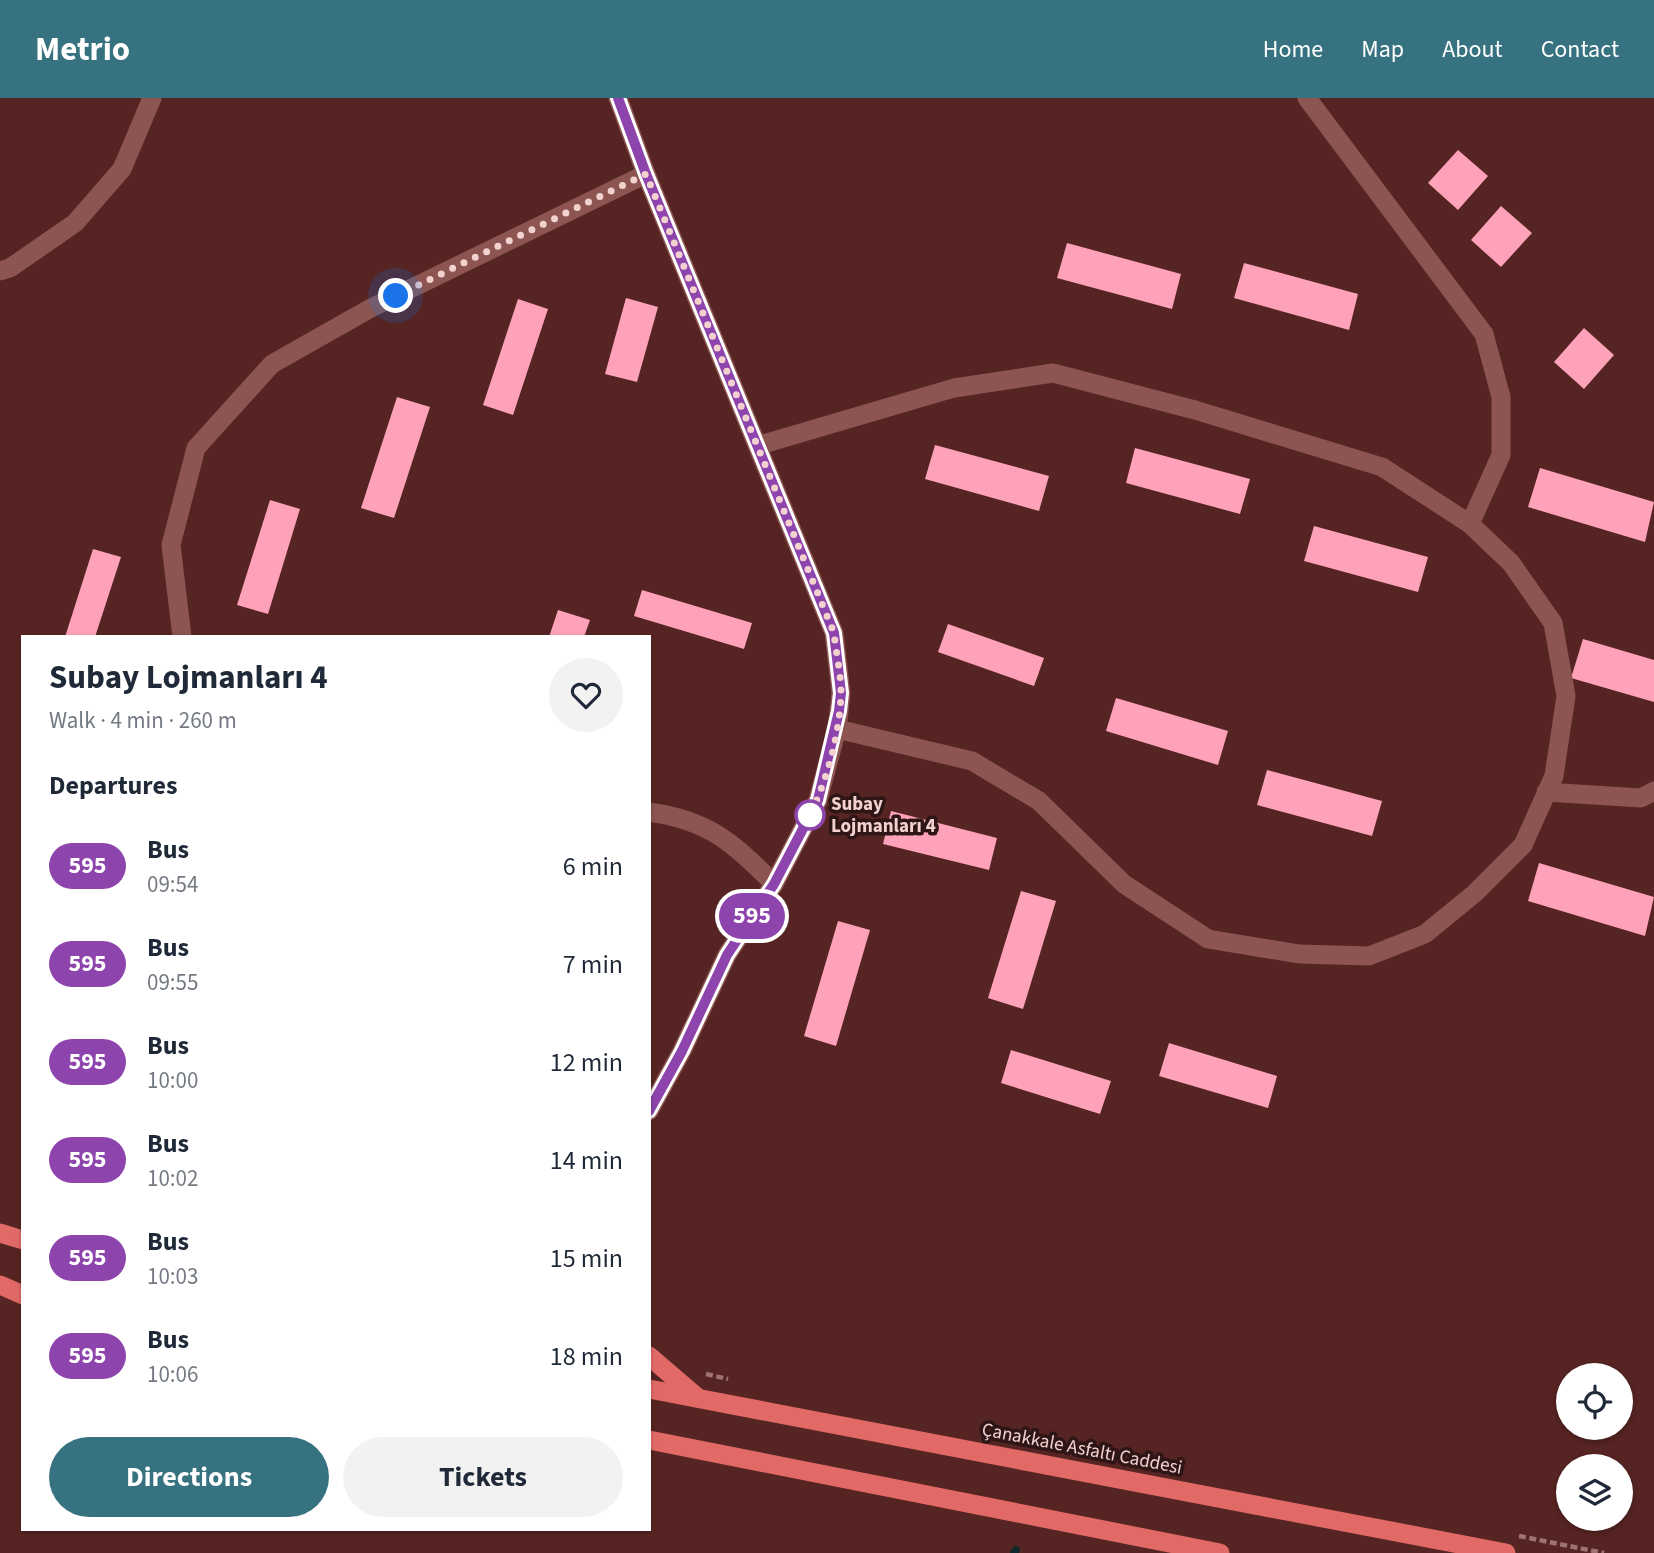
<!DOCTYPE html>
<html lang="en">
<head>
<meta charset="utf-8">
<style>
  body { margin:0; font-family:"Source Sans 3",sans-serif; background:#f2f2f3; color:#1f2937; height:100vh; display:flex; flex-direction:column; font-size:26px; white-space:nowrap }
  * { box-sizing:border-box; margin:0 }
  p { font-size:23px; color:#747a83 }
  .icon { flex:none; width:38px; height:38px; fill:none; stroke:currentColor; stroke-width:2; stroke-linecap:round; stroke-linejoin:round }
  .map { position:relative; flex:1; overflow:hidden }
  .panel { position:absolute; left:21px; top:537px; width:630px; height:896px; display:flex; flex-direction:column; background:#fff; border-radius:0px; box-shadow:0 2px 5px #0004 }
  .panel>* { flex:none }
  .badge { padding:0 14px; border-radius:23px; font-size:24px; line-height:46px }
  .controls { position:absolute; left:1556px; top:1265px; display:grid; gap:14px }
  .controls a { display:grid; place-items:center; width:77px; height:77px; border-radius:50%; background:#fff; box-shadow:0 2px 5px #0004; font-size:35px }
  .you { position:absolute; width:35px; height:35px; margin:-18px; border:5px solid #fff; border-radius:50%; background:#1a73e8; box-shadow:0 0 0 10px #1a73e833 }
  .map>.badge { position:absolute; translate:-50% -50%; box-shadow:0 0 0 4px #fff }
  h2 { padding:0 28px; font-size:26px; line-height:63px }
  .round { display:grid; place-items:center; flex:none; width:74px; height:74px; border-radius:37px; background:#f2f2f3 }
  .summary { display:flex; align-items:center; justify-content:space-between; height:119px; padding:0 28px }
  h1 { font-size:33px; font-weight:700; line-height:52px }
  .button { display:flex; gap:14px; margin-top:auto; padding:14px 28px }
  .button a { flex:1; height:80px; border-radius:42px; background:#36727f; color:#fff; font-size:28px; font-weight:700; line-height:80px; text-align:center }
  .button a+a { background:#f2f2f3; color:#1f2937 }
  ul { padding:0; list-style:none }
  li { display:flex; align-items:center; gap:21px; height:98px; padding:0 28px }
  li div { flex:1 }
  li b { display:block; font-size:26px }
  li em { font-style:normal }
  li .badge { min-width:77px; font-weight:700; text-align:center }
  header { display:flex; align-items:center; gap:42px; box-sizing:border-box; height:98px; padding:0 35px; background:#36727f; color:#fff }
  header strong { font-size:33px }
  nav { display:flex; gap:38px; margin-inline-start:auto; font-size:24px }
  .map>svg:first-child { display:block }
</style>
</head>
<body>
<header>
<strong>Metrio</strong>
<nav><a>Home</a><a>Map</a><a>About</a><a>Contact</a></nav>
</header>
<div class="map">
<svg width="1654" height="1455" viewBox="0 0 1654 1455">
  <rect width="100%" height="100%" fill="#562422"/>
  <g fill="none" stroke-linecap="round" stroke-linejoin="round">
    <path stroke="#112729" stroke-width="8" d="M1014,1455L1016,1452"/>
  </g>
  <path fill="#fea2b9" d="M1458,52L1488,78L1458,112L1428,85Z
    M1501,108L1532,135L1501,169L1471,142Z
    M1067,145L1181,176L1172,211L1057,180Z
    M1244,165L1358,196L1349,232L1234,200Z
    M626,200L658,209L637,284L605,276Z
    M518,201L548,211L513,317L483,307Z
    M1584,230L1614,257L1584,291L1554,264Z
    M397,299L430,309L394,420L361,410Z
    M935,347L1049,378L1039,413L925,381Z
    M1135,350L1250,381L1240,416L1126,385Z
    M1540,370L1654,404L1645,444L1528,409Z
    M270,402L300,411L268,516L237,507Z
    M1314,428L1428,459L1418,494L1304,463Z
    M93,451L121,459L95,539H65Z
    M642,492L752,525L744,551L634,518Z
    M558,512L590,522L584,539H549Z
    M948,526L1044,560L1034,588L938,554Z
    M1583,541L1654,562V604L1571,580Z
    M1116,600L1228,633L1218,667L1106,633Z
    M1267,672L1382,703L1372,738L1257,707Z
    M891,713L997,740L989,772L883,746Z
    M1539,765L1654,799L1645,838L1528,803Z
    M1021,793L1056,803L1023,911L988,900Z
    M838,823L870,832L836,948L804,938Z
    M1169,945L1277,978L1268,1010L1159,978Z
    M1011,952L1111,983L1100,1016L1001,985Z"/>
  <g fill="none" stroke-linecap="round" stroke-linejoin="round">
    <path stroke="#9e7371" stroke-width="4.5" stroke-dasharray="7 3.5" stroke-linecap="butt" d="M706,1276L728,1281
      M1519,1438L1604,1455"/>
    <path stroke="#8c5551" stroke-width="19" d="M1307,0L1484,236L1501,299V357L1470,426
      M0,173L10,170L75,125L122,71L152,0
      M760,347L954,290L1053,275L1195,312L1382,369L1470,426L1511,465L1553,525L1566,598L1554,678L1523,747L1475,795L1425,836L1369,858L1299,856L1208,841L1124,786L1039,703L972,663L837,631
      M182,539L171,447L196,350L272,266L371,210L646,76
      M1546,694L1641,700L1654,693
      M649,714C708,722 734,745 774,786"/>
    <path stroke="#8c5551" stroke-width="19" d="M618,0L646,76L834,535L841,595L837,631L818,702L774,786L727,857L682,953L649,1013"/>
    <path stroke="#e26a66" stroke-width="19" d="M0,1135L23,1142
      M0,1187L23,1197
      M649,1258L698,1300
      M649,1291L1506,1455
      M649,1342L1220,1455"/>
  </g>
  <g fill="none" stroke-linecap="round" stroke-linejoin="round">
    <g stroke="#fff" stroke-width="16">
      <path id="line" d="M618,0L646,76L834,535L841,595L839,613L818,702L774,786L727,857L682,953L649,1013"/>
    </g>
    <use href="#line" stroke="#8e44ad" stroke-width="10"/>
    <path stroke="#f3d1cf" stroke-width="7" stroke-dasharray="0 12.6" d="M396,198L646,76L834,535C836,555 841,575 841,595C840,637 826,686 807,723L810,717"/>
  </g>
  <circle fill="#fff" stroke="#8e44ad" stroke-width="3.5" cx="810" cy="717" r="14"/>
  <g text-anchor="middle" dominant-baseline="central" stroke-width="7" stroke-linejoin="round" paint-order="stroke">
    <g font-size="19" font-weight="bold" fill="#f3d1cf" stroke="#2d1615" text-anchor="start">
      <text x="831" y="706">Subay<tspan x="831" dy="22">Lojmanları 4</tspan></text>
    </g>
    <g font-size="19" fill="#f3d1cf" stroke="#2d1615">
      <text transform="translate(1082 1351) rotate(11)">Çanakkale Asfaltı Caddesi</text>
    </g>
  </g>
</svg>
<div class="controls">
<a><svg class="icon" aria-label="locate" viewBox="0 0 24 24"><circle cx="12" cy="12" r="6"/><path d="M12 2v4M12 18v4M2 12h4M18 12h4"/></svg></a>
<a><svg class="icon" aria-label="layers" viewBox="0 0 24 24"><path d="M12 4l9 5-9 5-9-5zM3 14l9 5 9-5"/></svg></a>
</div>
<div class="you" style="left:396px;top:198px"></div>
<b class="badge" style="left:752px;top:818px;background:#8e44ad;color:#fff">595</b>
<section class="panel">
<div class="summary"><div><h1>Subay Lojmanları 4</h1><p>Walk · 4 min · 260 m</p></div><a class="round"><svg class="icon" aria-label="heart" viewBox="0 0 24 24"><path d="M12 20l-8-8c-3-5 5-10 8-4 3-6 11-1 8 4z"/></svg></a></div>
<h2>Departures</h2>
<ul>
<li><span class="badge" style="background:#8e44ad;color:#fff">595</span><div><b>Bus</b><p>09:54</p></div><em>6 min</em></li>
<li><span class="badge" style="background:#8e44ad;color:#fff">595</span><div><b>Bus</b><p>09:55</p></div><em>7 min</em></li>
<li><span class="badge" style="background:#8e44ad;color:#fff">595</span><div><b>Bus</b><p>10:00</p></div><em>12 min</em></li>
<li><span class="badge" style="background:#8e44ad;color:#fff">595</span><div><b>Bus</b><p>10:02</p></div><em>14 min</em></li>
<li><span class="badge" style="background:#8e44ad;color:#fff">595</span><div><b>Bus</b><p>10:03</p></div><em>15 min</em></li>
<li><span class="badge" style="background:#8e44ad;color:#fff">595</span><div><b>Bus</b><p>10:06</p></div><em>18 min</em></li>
</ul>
<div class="button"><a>Directions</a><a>Tickets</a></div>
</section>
</div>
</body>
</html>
